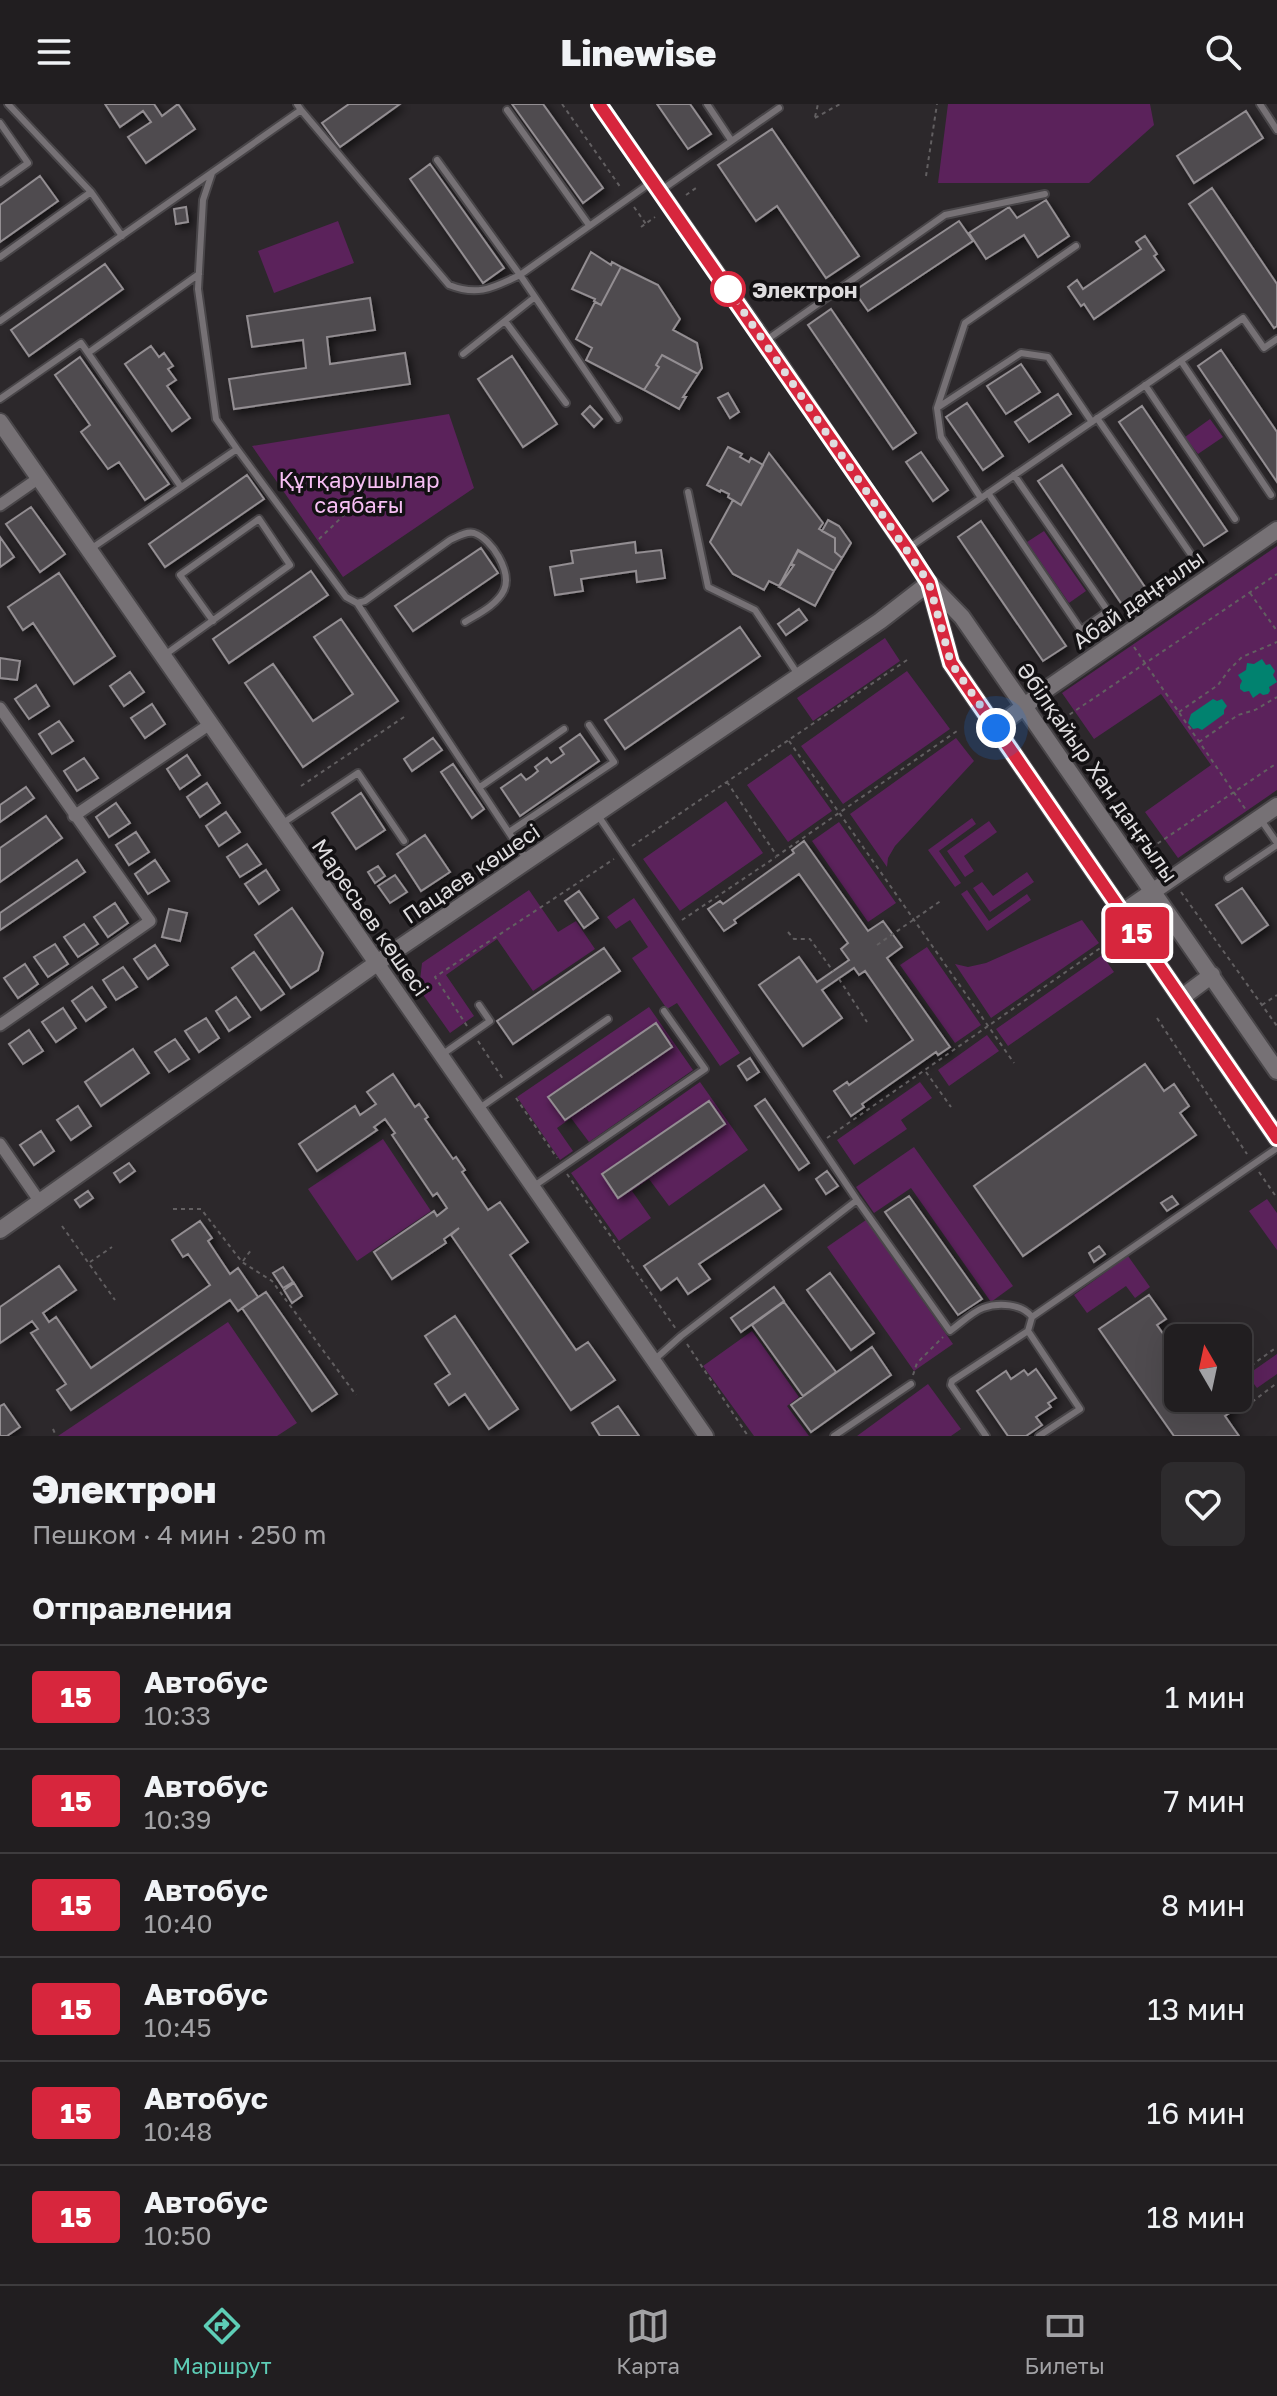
<!DOCTYPE html>
<html lang="ru">
<head>
<meta charset="utf-8">
<style>
  body { margin:0; font-family:"Golos Text",sans-serif; background:#2d2b2d; color:#f1f3f6; height:100vh; display:flex; flex-direction:column; font-size:30px; white-space:nowrap }
  * { box-sizing:border-box; margin:0 }
  p { font-size:26px; color:#a2a2a5 }
  .icon { flex:none; width:44px; height:44px; fill:none; stroke:currentColor; stroke-width:2; stroke-linecap:round; stroke-linejoin:round }
  .map { position:relative; height:1332px; overflow:hidden }
  .drawer { display:flex; flex-direction:column; background:#211e20; flex:1 }
  .drawer>* { flex:none }
  .badge { padding:0 16px; border-radius:6px; font-size:28px; line-height:52px }
  .needle { width:52px; rotate:351deg }
  .buttons { position:absolute; left:1164px; top:1220px; display:grid; gap:16px }
  .buttons a { display:grid; place-items:center; width:88px; height:88px; border-radius:12px; background:#211e20; box-shadow:0 8px 32px #0002,0 0 0 2px #3e3c3e; font-size:40px }
  .you { position:absolute; width:40px; height:40px; margin:-20px; border:6px solid #fff; border-radius:50%; background:#1a73e8; box-shadow:0 0 0 12px #1a73e833 }
  .map>.badge { position:absolute; translate:-50% -50%; box-shadow:0 0 0 4px #fff }
  h2 { padding:0 32px; font-size:30px; line-height:72px }
  .round { display:grid; place-items:center; flex:none; width:84px; height:84px; border-radius:12px; background:#2d2b2d }
  .summary { display:flex; align-items:center; justify-content:space-between; height:136px; padding:0 32px }
  h1 { font-size:38px; font-weight:800; line-height:60px }
  ul { padding:0; list-style:none }
  li { display:flex; align-items:center; gap:24px; height:104px; padding:0 32px; border-top:2px solid #3e3c3e }
  li div { flex:1 }
  li b { display:block; font-size:30px }
  li em { font-style:normal }
  li .badge { min-width:88px; font-weight:700; text-align:center }
  header { display:flex; justify-content:space-between; align-items:center; height:104px; padding:0 32px; background:#211e20; font-size:36px; font-weight:800 }
  .tab-bar { display:flex; justify-content:space-around; align-items:center; height:112px; border-top:2px solid #3e3c3e; background:#211e20; font-size:22px; color:#a2a2a5 }
  .tab-bar a { display:grid; justify-items:center; gap:4px }
  .tab-bar .current { color:#5eceb7 }
  .map>svg:first-child { display:block }
</style>
</head>
<body>
<header><svg class="icon" aria-label="menu" viewBox="0 0 24 24"><path d="M4 6h16M4 12h16M4 18h16"/></svg>Linewise<svg class="icon" aria-label="search" viewBox="0 0 24 24"><circle cx="10" cy="10" r="6"/><path d="M15 15l6 6"/></svg></header>
<div class="map">
<svg width="1277" height="1332" viewBox="0 0 1277 1332">
  <defs>
    <filter id="shadow"><feDropShadow dx="3.5" dy="3.5" stdDeviation="4" flood-color="#0009"/></filter>
  </defs>
  <rect width="100%" height="100%" fill="#2c282b"/>
  <path fill="#5b225b" d="M948,0H1150L1154,21L1089,79H938Z
    M338,117L354,159L274,189L258,147Z
    M449,310L474,384L343,473L252,342Z
    M1210,315L1223,333L1198,350L1185,333Z
    M1044,427L1086,487L1069,499L1027,438Z
    M1277,442V686L1178,754L1145,708L1211,661L1161,590L1094,635L1062,589Z
    M885,534L900,557L813,617L797,594Z
    M907,567L950,625L843,700L801,642Z
    M956,634L974,657L895,742L888,754L887,763L850,710Z
    M791,650L832,707L788,738L747,681Z
    M726,697L763,749L680,807L643,755Z
    M972,714L976,720L939,747L961,779L955,783L928,746Z
    M989,717L997,728L964,752L974,767L965,773L947,747Z
    M839,718L896,799L868,818L812,737Z
    M1027,768L1034,778L990,808L973,784L982,778L993,792Z
    M529,786L558,828L576,817L595,845L533,887L497,835L446,871L474,912L450,929L419,885L422,859Z
    M967,786L989,817L1027,790L1031,796L987,827L961,790Z
    M634,794L740,949L720,962L677,899L667,905L632,854L648,843L630,816L616,825L607,813Z
    M1082,816L1099,839L991,914L955,860L968,863L986,859Z
    M927,843L981,921L955,939L900,861Z
    M1102,851L1114,868L1008,942L996,925Z
    M649,903L693,966L589,1038L571,1014L557,1024L573,1047L560,1056L517,993Z
    M987,931L999,947L949,982L938,966Z
    M700,978L748,1046L669,1102L649,1075L632,1087L651,1114L619,1137L571,1069Z
    M920,978L932,994L901,1016L907,1025L854,1061L837,1036Z
    M383,1035L431,1107L357,1157L308,1085Z
    M914,1043L1013,1182L991,1198L911,1084L874,1109L856,1083Z
    M1267,1095L1277,1109V1146L1249,1107Z
    M866,1116L953,1240L914,1267L827,1143Z
    M1128,1152L1150,1183L1135,1194L1126,1182L1087,1209L1074,1191Z
    M228,1218L297,1319L277,1332H58Z
    M752,1227L799,1293L787,1302L809,1332H754L703,1262Z
    M1277,1250V1270L1257,1284L1247,1271Z
    M928,1280L961,1325L951,1332H857Z"/>
  <path fill="#01826f" d="M1262,555L1266,561L1270,560L1275,567L1273,571L1277,578L1269,583L1270,587L1268,590L1263,591L1260,589L1253,594L1249,587L1244,588L1240,585V581L1242,577L1238,571L1246,566L1247,559L1254,560Z
    M1213,595L1217,597L1222,595L1227,602L1224,606V610L1202,626L1198,624L1193,625L1188,619L1191,610Z"/>
  <path fill="#504c50" stroke="#938e92" stroke-width="2" filter="url(#shadow)" d="M105,0H154L162,12L178,0L195,25L146,59L128,33L151,18L143,7L120,23Z
    M349,0H400L340,43L322,19Z
    M512,0H543L603,84L583,99Z
    M657,0H690L711,30L688,45Z
    M1246,7L1263,34L1194,79L1177,52Z
    M772,25L859,152L826,174L777,102L756,117L718,61Z
    M430,60L504,164L483,179L410,75Z
    M40,72L58,97L0,138V101Z
    M1212,84L1277,180V222L1274,224L1189,100Z
    M1046,96L1069,132L1038,153L1024,131L986,155L969,129L1009,103L1017,114Z
    M186,103L188,118L176,120L174,105Z
    M959,117L973,137L868,207L854,187Z
    M1145,132L1157,150L1154,152L1164,166L1094,215L1084,200L1081,202L1068,183L1077,176L1083,185L1141,145L1136,138Z
    M591,148L611,161L612,158L621,163L601,201L594,197L595,195L572,185Z
    M105,160L123,185L29,252L11,226Z
    M621,163L658,181L680,215L673,226L697,239L702,264L698,270L662,251L656,261L659,263L644,286L586,256L592,244L576,235L595,198L601,201Z
    M370,194L375,226L327,233L330,260L405,249L410,280L234,305L229,275L306,264L303,236L252,243L247,212Z
    M831,205L916,329L893,345L808,221Z
    M151,242L159,253L164,249L173,262L168,265L176,276L167,282L190,314L172,327L125,260Z
    M1221,246L1277,328V378L1198,262Z
    M662,251L698,270L683,293H686L679,305L644,286L659,263L656,261Z
    M512,252L557,320L523,343L478,275Z
    M80,253L169,380L145,396L119,358L108,365L81,328L90,321L55,271Z
    M1021,260L1040,288L1006,310L987,282Z
    M728,289L739,308L730,314L718,294Z
    M1058,290L1071,310L1029,338L1015,318Z
    M967,299L1003,352L983,366L946,313Z
    M590,302L602,315L594,323L582,310Z
    M1142,302L1227,427L1204,442L1119,318Z
    M728,343L742,350L740,353L749,358L751,354L763,361L741,401L728,393L729,390L721,386L720,388L707,381Z
    M921,348L948,386L933,397L906,358Z
    M769,349L823,419L819,425L835,434V448L842,454L834,467L798,446L779,482L769,477L764,486L733,470L710,438L733,396L741,401Z
    M1062,361L1147,486L1123,502L1038,377Z
    M247,371L264,395L165,463L149,440Z
    M31,403L65,450L40,468L6,420Z
    M828,416L839,422L851,439L842,454L835,448V434L822,427Z
    M981,417L1066,542L1043,557L958,433Z
    M0,433L14,453L0,463Z
    M635,438L636,449L661,446L665,474L637,478L636,467L581,475L583,487L555,491L550,463L573,459L571,447Z
    M481,444L498,469L413,527L395,502Z
    M798,447L834,467L815,502L779,483L794,461L791,460Z
    M311,467L328,491L229,559L213,535Z
    M59,469L115,552L74,580L33,519L23,526L8,503Z
    M799,505L807,516L786,531L778,520Z
    M341,515L398,597L303,663L245,579L273,560L313,617L353,590L314,533Z
    M740,523L760,552L625,645L605,616Z
    M0,554L20,557L17,576L0,574Z
    M130,568L144,588L124,602L110,582Z
    M36,581L49,602L29,615L15,595Z
    M152,600L165,620L145,634L131,614Z
    M59,617L73,637L52,650L39,630Z
    M580,630L599,657L520,712L501,684L521,670L526,676L532,672L538,667L535,663L547,654L551,659L564,650L560,644Z
    M433,634L442,646L412,667L404,655Z
    M187,651L200,671L180,685L167,665Z
    M84,654L98,674L77,687L64,667Z
    M453,660L484,705L472,714L441,668Z
    M207,679L220,699L200,713L187,693Z
    M26,683L34,694L0,718V701Z
    M361,689L385,726L356,745L332,709Z
    M116,699L130,719L109,733L96,713Z
    M226,708L240,728L219,742L206,722Z
    M46,712L62,734L0,778V744Z
    M136,728L149,748L129,761L116,741Z
    M425,731L450,768L421,787L397,750Z
    M804,737L868,827L883,817L902,843L887,854L950,943L938,951L936,948L862,1000L864,1003L851,1012L834,987L847,978L849,981L913,936L865,867L859,871L854,864L822,886L842,914L803,942L759,881L799,853L817,878L849,856L841,845L848,839L799,770L734,816L736,819L724,827L708,805L720,797L723,800L794,749L792,746Z
    M247,740L261,760L240,773L227,753Z
    M77,756L85,768L0,826V809Z
    M155,756L169,777L148,790L135,770Z
    M378,762L385,772L375,779L368,768Z
    M266,766L279,786L259,800L245,780Z
    M395,771L407,788L390,799L378,782Z
    M1242,784L1268,821L1242,839L1216,801Z
    M579,787L598,814L584,824L565,797Z
    M115,799L128,819L108,833L94,813Z
    M292,804L323,849L318,866L291,884L255,831Z
    M169,805L187,809L180,837L162,833Z
    M84,820L98,840L78,853L64,833Z
    M55,840L68,860L48,873L34,853Z
    M155,841L168,861L148,875L134,855Z
    M604,844L620,867L513,940L497,917Z
    M254,848L284,890L261,906L232,864Z
    M25,860L38,880L18,894L4,874Z
    M123,863L137,883L116,896L103,876Z
    M92,883L106,903L86,917L72,897Z
    M236,893L250,913L229,927L216,907Z
    M63,904L76,924L56,938L42,918Z
    M206,914L219,934L199,948L185,927Z
    M656,919L672,943L565,1016L548,993Z
    M29,926L43,947L23,960L9,940Z
    M175,935L189,955L169,968L155,948Z
    M133,945L149,969L101,1002L85,978Z
    M750,954L759,968L747,976L738,962Z
    M1145,960L1164,987L1174,980L1189,1002L1180,1009L1196,1031L1023,1152L974,1082Z
    M393,970L415,1003L419,1000L428,1013L425,1015L453,1055L456,1053L465,1066L462,1068L488,1106L500,1098L528,1138L510,1151L576,1246L588,1238L615,1276L571,1306L451,1131L459,1124L444,1135L446,1139L392,1175L374,1148L434,1107L437,1112L447,1104L437,1089L433,1092L392,1031L395,1029L385,1015L374,1023L377,1026L317,1067L299,1040L355,1002L360,1011L376,1000L367,988Z
    M765,995L809,1059L799,1066L755,1002Z
    M709,997L725,1020L618,1094L602,1070Z
    M78,1002L91,1022L71,1036L57,1016Z
    M41,1027L54,1047L34,1061L20,1041Z
    M129,1059L135,1067L120,1078L114,1069Z
    M827,1067L838,1082L826,1090L816,1075Z
    M764,1081L781,1105L699,1160L710,1175L688,1190L677,1174L661,1186L644,1162Z
    M88,1087L93,1094L80,1103L75,1096Z
    M909,1092L982,1195L958,1211L885,1108Z
    M1172,1092L1178,1100L1167,1107L1161,1099Z
    M200,1117L212,1134L208,1137L230,1170L238,1164L258,1193L238,1207L230,1196L71,1306L57,1286L66,1280L31,1229L38,1225L32,1217L0,1239V1203L59,1162L76,1186L43,1209L49,1218L56,1213L91,1264L210,1181L188,1150L183,1153L172,1136Z
    M1099,1142L1105,1150L1094,1158L1089,1149Z
    M283,1163L293,1178L283,1184L273,1169Z
    M830,1169L874,1229L851,1246L807,1186Z
    M294,1179L302,1192L292,1199L284,1186Z
    M774,1183L784,1197L741,1228L731,1214Z
    M266,1188L337,1290L312,1307L242,1204Z
    M1149,1191L1166,1215L1157,1221L1178,1251V1294H1225L1234,1306L1225,1312L1239,1332H1174L1099,1225Z
    M784,1198L836,1268L803,1292L752,1221Z
    M455,1212L518,1305L489,1325L465,1290L449,1301L435,1280L450,1270L425,1232Z
    M872,1243L891,1271L811,1328L791,1301Z
    M1036,1265L1056,1294L1048,1299L1051,1303L1036,1313L1042,1321L1026,1332H1008L977,1287L1006,1267L1011,1275L1024,1266L1028,1271Z
    M4,1300L20,1323L7,1332H0V1302Z
    M618,1302L639,1332H600L592,1319Z"/>
  <g fill="none" stroke-linecap="round" stroke-linejoin="round">
    <g stroke="#494649" stroke-width="10">
      <path id="service" d="M8,0L91,88L122,132
        M707,0L731,36
        M1260,0L1277,26
        M301,6L449,181C479,193 494,183 520,171L618,315
        M507,6L589,121
        M0,19L28,59L0,79
        M437,56L520,171L653,77
        M660,87L779,4
        M0,153L91,88
        M0,217L301,6L297,0
        M505,217L566,299
        M765,237L945,111L1045,90
        M88,249L181,383
        M463,250L535,193
        M1181,257L1271,391
        M1145,281L1235,415
        M0,295L81,239L88,249L199,170
        M937,304L965,219L1076,142
        M1097,314L1190,449
        M237,345L346,493L357,499L365,497L450,436C457,433 466,427 474,429C492,435 512,468 504,486C497,501 478,510 465,518
        M688,388L708,483L755,506L799,572
        M988,389L1081,526L1108,507L1014,371
        M981,394L941,333L937,304L1021,249L1048,253L1092,318
        M92,444L237,345L216,315L198,185L203,96L212,69
        M907,445L1243,214L1264,244L1277,235
        M357,499L527,756
        M166,550L290,461L259,415L180,471L213,517
        M480,683L564,625
        M597,710L857,1096L950,1227C960,1220 972,1208 983,1204C999,1198 1022,1200 1032,1213
        M1261,716L1277,739
        M283,719L358,669L404,737
        M509,728L614,658L589,621
        M1228,774L1277,741
        M440,952L490,917L479,901
        M481,1003L608,915
        M534,1082L705,965L664,907
        M653,1257L681,1232L857,1096
        M834,1332L911,1280
        M986,1332L951,1281L952,1277L1028,1227
        M1039,1332L1080,1305L1028,1227L1032,1213L1277,1044"/>
    </g>
    <g stroke="#494649" stroke-width="15">
      <path id="minor" d="M0,401L39,374
        M0,604L150,817L0,921
        M74,712L210,620
        M0,1040L40,1098"/>
    </g>
    <g stroke="#494649" stroke-width="18">
      <path id="tertiary" d="M599,0L765,237L929,479
        M377,859L706,1332"/>
    </g>
    <g stroke="#494649" stroke-width="20">
      <path id="secondary" d="M0,318L377,859
        M929,479L951,559L1277,1034
        M930,480L962,513L1277,967
        M996,624L1044,587L1277,426
        M1123,808L1277,702
        M1181,894L1212,871
        M0,1126L377,859L880,517L929,479"/>
    </g>
    <path stroke="#625f61" stroke-width="2" stroke-dasharray="4 4" stroke-linecap="butt" d="M562,0L621,84
      M815,13L818,0
      M815,14L840,0
      M926,72L937,0
      M686,91L696,84
      M634,103L646,120
      M641,123L655,113
      M319,435L343,412L350,401
      M1250,489L1277,527
      M1134,543L1246,706
      M1179,608L1218,581L1229,566L1242,553L1277,538
      M1063,615L1277,470
      M789,637L1014,959
      M1199,638L1238,611L1255,606L1277,593
      M727,678L777,752L957,627
      M301,682L407,611
      M632,742L907,556
      M1151,744L1277,659
      M1181,788L1277,922
      M682,816L776,753
      M788,828L794,835H810L833,867
      M877,841L942,796
      M839,875L867,918
      M1262,901L1277,891
      M1157,914L1247,1050
      M467,922L435,873L614,755
      M478,937L503,975
      M926,968L951,1003
      M516,994L557,1054
      M827,1034L1106,840
      M1259,1068L1277,1094
      M567,1070L676,1225
      M173,1105H201L242,1158L272,1177L356,1291
      M62,1122L115,1196
      M243,1157L251,1146
      M90,1158L112,1143
      M687,1240L748,1332
      M913,1271L917,1259L943,1233
      M1238,1271L1277,1243
      M1252,1298L1277,1279
      M53,1325L56,1332"/>
    <use href="#service" stroke="#767175" stroke-width="6"/>
    <use href="#minor" stroke="#767175" stroke-width="11"/>
    <use href="#tertiary" stroke="#767175" stroke-width="14"/>
    <use href="#secondary" stroke="#767175" stroke-width="16"/>
  </g>
  <g fill="none" stroke-linecap="round" stroke-linejoin="round">
    <g stroke="#fff" stroke-width="18">
      <path id="line" d="M599,0L907,445L929,479L951,559L1277,1034"/>
    </g>
    <use href="#line" stroke="#d7263d" stroke-width="12"/>
    <path stroke="#dfdddf" stroke-width="8" stroke-dasharray="0 14.4" d="M728,185L929,479L951,559L996,624"/>
  </g>
  <circle fill="#fff" stroke="#d7263d" stroke-width="4" cx="728" cy="185" r="16"/>
  <g text-anchor="middle" dominant-baseline="central" stroke-width="7" stroke-linejoin="round" paint-order="stroke">
    <g font-size="22" font-weight="bold" fill="#dfdddf" stroke="#131113" text-anchor="start">
      <text x="752" y="185">Электрон</text>
    </g>
    <g font-size="22" fill="#f7bff4" stroke="#131113">
      <text x="359" y="375">Құтқарушылар<tspan x="359" dy="25">саябағы</tspan></text>
    </g>
    <g font-size="22" fill="#dfdddf" stroke="#131113">
      <text transform="translate(1138 495) rotate(-35)">Абай даңғылы</text>
      <text transform="translate(1098 668) rotate(55)">Әбілқайыр Хан даңғылы</text>
      <text transform="translate(471 769) rotate(-34)">Пацаев көшесі</text>
      <text transform="translate(371 813) rotate(55)">Маресьев көшесі</text>
    </g>
  </g>
</svg>
<div class="buttons">
<a><svg class="needle" viewBox="-14 -14 28 28"><path d="M0-13l5 13h-10z" fill="#e53935"/><path d="M0 13l5-13h-10z" fill="#a2a2a5"/></svg></a>
</div>
<div class="you" style="left:996px;top:624px"></div>
<b class="badge" style="left:1137px;top:829px;background:#d7263d;color:#fff">15</b>
</div>
<section class="drawer">
<div class="summary"><div><h1>Электрон</h1><p>Пешком · 4 мин · 250 m</p></div><a class="round"><svg class="icon" aria-label="heart" viewBox="0 0 24 24"><path d="M12 20l-8-8c-3-5 5-10 8-4 3-6 11-1 8 4z"/></svg></a></div>
<h2>Отправления</h2>
<ul>
<li><span class="badge" style="background:#d7263d;color:#fff">15</span><div><b>Автобус</b><p>10:33</p></div><em>1 мин</em></li>
<li><span class="badge" style="background:#d7263d;color:#fff">15</span><div><b>Автобус</b><p>10:39</p></div><em>7 мин</em></li>
<li><span class="badge" style="background:#d7263d;color:#fff">15</span><div><b>Автобус</b><p>10:40</p></div><em>8 мин</em></li>
<li><span class="badge" style="background:#d7263d;color:#fff">15</span><div><b>Автобус</b><p>10:45</p></div><em>13 мин</em></li>
<li><span class="badge" style="background:#d7263d;color:#fff">15</span><div><b>Автобус</b><p>10:48</p></div><em>16 мин</em></li>
<li><span class="badge" style="background:#d7263d;color:#fff">15</span><div><b>Автобус</b><p>10:50</p></div><em>18 мин</em></li>
</ul>
</section>
<nav class="tab-bar">
<a class="current"><svg class="icon" aria-label="directions" viewBox="0 0 24 24"><path d="M12 3l9 9-9 9-9-9zM9 14v-3h6M13 9l2 2-2 2"/></svg>Маршрут</a>
<a><svg class="icon" aria-label="map" viewBox="0 0 24 24"><path d="M3 6l6-2 6 2 6-2v14l-6 2-6-2-6 2zM9 4v14M15 6v14"/></svg>Карта</a>
<a><svg class="icon" aria-label="tickets" viewBox="0 0 24 24"><path d="M3 7h18v10H3zM15 7v10"/></svg>Билеты</a>
</nav>
</body>
</html>
